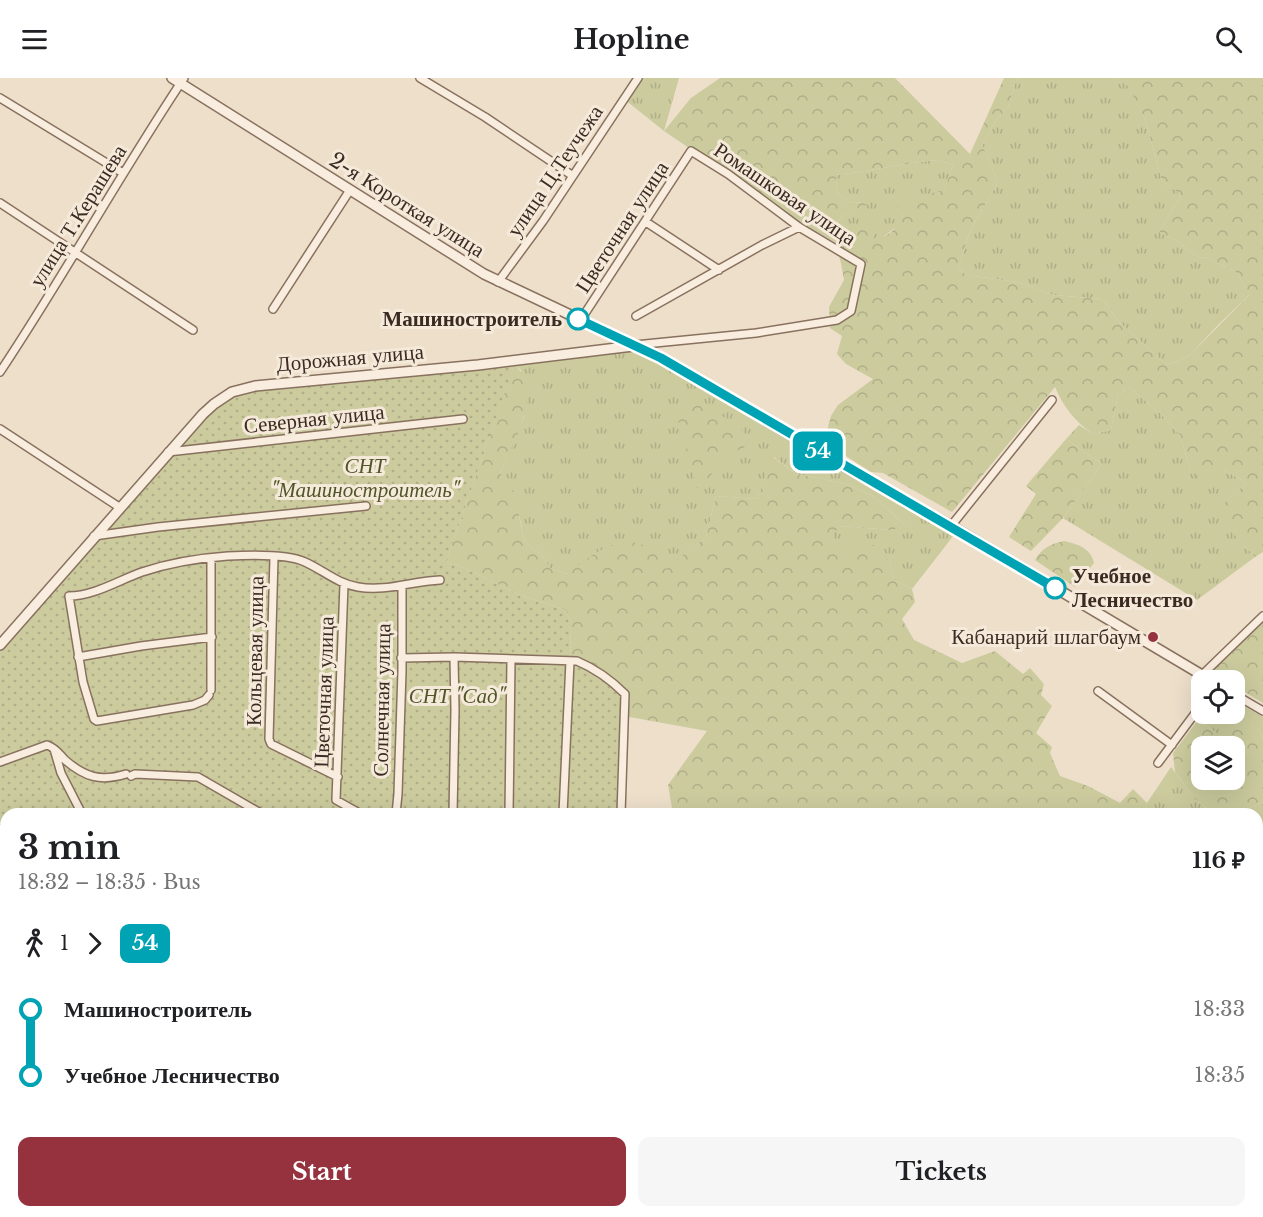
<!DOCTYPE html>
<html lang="en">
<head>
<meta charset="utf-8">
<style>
  body { margin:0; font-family:"Libre Baskerville",serif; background:#f6f6f6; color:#202124; height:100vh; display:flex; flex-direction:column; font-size:22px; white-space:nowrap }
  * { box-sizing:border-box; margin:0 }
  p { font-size:20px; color:#757577 }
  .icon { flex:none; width:33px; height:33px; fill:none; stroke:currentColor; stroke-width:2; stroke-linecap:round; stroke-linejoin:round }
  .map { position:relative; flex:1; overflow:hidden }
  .details { position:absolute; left:0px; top:730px; width:1263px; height:410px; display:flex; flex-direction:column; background:#fff; border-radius:18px 18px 0 0; box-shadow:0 6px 24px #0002 }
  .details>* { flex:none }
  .badge { padding:0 12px; border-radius:9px; font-size:21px; line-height:39px }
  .buttons { position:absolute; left:1191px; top:592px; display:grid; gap:12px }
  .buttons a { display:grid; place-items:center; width:54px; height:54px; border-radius:12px; background:#fff; box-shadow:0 6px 24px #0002; font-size:30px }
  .map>.badge { position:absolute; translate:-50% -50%; box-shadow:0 0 0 3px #fff }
  .legs { display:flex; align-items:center; gap:9px; height:66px; padding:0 18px; font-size:20px }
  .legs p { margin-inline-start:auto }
  .head { display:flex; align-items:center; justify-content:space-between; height:102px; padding:0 18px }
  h1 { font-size:33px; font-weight:700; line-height:45px }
  .button { display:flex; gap:12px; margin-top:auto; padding:12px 18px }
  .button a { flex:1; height:69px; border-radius:12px; background:#95323e; color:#fff; font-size:24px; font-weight:700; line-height:69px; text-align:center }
  .button a+a { background:#f6f6f6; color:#202124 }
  ul { padding:0 18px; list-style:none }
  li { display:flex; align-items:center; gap:21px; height:66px; font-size:22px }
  li i { display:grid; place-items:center; width:9px; height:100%; margin:0 8px; background:currentColor }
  li i::after { content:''; width:15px; height:15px; margin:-8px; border:4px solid; border-radius:50%; background:#fff }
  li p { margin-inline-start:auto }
  li:first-child i { background:linear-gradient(#0000 50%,currentColor 0) }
  li:last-child i { background:linear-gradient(currentColor 50%,#0000 0) }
  header { display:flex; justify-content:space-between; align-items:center; height:78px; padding:0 18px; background:#fff; font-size:27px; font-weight:700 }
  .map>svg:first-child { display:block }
</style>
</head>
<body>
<header><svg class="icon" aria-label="menu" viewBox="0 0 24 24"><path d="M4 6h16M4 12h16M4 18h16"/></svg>Hopline<svg class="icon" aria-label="search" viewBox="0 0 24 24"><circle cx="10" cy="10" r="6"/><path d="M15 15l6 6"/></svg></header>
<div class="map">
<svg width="1263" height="1139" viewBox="0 0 1263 1139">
  <defs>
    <pattern id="grass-tufts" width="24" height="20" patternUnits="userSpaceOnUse" patternTransform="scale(1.5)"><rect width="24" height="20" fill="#cbcb9e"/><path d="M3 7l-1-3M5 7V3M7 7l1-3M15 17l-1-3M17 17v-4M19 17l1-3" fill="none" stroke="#afae88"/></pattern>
    <pattern id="forest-crowns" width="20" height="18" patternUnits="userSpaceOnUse" patternTransform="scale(1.5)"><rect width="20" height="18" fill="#cbcb9e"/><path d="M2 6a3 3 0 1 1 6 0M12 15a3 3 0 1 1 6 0" fill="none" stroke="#afae88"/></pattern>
    <pattern id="garden-dots" width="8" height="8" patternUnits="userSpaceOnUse" patternTransform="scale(1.5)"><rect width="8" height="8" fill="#cbcb9e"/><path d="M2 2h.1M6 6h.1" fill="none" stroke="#afae88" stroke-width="1.8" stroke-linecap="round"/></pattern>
  </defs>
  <rect width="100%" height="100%" fill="#eddfca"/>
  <path fill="url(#grass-tufts)" d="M638,0H679L664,53L624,21Z
    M1017,0H1114L1128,7L1145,41L1162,103L1181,117L1159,154L1177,163L1198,179L1206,180L1235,193L1250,216L1218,247L1188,279L1167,287L1120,245L1102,221L1053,217L1017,204L967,197L958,191L970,153L997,106L992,88L982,67L996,42L1008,29Z
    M938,82L953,87L944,112L904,136L898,148L881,160H874L848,154L837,144L845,136L869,125L849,124L837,114L836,97C871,93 904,85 938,82Z
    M622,274H639L659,284L954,457L912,511L894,502L890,484L839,470L831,456L842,448L890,452L905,447L872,417L843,405L796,396L774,379L757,421L716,418L706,459L666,492L595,476L567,496L550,490L543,479L524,462L520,441L500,395L524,339L521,292L514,287Z
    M1129,309L1162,337L1180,357L1190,391L1224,392L1247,405L1215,434L1255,479L1197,522L1063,440L1102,386L1066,361L1079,347L1093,356L1111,352L1118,317Z
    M1235,623L1263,639V660L1259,651L1226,662L1198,642L1202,636H1234Z
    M1171,689L1194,720L1214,736H1150L1146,730L1147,725Z
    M1263,724V825L1257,833V736H1246L1252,729Z
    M568,1134H748L743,1139H563Z"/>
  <path fill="url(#forest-crowns)" fill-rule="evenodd" d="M720,0H895L970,76L1004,0H1017L1008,29L996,42L982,67L992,88L997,106L970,153L958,191L967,197L1017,204L1053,217L1102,221L1120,245L1167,287L1188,279L1250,216L1235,193L1206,180L1198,179L1177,163L1159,154L1181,117L1162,103L1145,41L1128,8L1114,0H1263V474L1255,479L1214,434L1247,405L1224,392L1201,405L1190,391L1180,357L1162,337L1129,309L1118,317L1111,352L1093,356C1075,344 1063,328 1055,309L952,434L883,395L871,394L824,364L831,338L838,327L873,301L846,286L837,276L842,258L830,250L829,229L844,202L841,185L835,164L800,145L664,53L691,20ZM938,82L953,87L944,112L901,124L897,129L904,136C898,149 889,160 874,160L871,136L848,154L837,144L845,136L871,125L849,124L837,114L836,97C871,93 904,85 938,82Z
    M514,287C546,310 512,367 500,395L514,414L524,462L543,479L550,490L567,496C589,479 622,451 649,471C660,479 662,480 666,491L706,459L716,418L757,421L773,379L796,396L843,405L872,417L906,448L890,452L842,448L832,456L840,470L875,467L890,484L894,502L912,511L915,524L902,541L914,562L962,585L995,573L1023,596L1030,590L1044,606L1041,617L1052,628L1036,655L1052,669L1050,675L1060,698L1088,708L1120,725L1133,711L1147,725L1146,730L1150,736H673L668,707L707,653L624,638L570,583L571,546L566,532L520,517L462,489L446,484Z
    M694,322L738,347L751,364C742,373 734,372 727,379C716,389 711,400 697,410L678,342L680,325Z
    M1066,361L1102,386L1063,440L1031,473L1009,459L1036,416L1026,408Z
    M1064,463C1077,466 1091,470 1094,485L1075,509L1035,482C1042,470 1050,466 1064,463Z
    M1263,545V625L1235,608L1234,603H1225L1211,595Z
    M1198,642L1226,662L1234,650L1247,644L1259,651L1263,660V724L1252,729L1246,736H1214L1194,720L1175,694L1173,675ZM1202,669H1234V702H1202Z
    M1263,825V1139H952L944,1134H1257V833Z
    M748,1134H894L892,1139H743Z"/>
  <path fill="url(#garden-dots)" d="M516,282L446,484L462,489L520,517L566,532L571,546L570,583H577L625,616L621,736H6V1134H456L454,1139H0V567L168,374L232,314Z"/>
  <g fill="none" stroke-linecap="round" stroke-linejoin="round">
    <g stroke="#89715f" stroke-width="10">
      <path id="minor" d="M420,0L485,39L573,98
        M0,20L123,95
        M0,125L193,252
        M646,144L719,192
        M498,204L543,143L638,0
        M273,231L350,112
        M636,238L762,167L799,149
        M580,243L691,73L728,96L799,149L861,186L851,233L837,242L756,255L635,267
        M0,294C64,198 120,96 184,0
        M0,351L119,429
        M168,374L463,341
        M951,448L1052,322
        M94,458L158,449L366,428
        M274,479L269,661L271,666L338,699
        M211,480V612
        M344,506L336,722L361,736
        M78,579L141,568L212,559
        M401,580L454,579L577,583C596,591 610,601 625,616L621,736
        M1202,597L1263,538
        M1098,613L1172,667
        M1234,616L1263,633
        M209,617L205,622L193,627L97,643L94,641L83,604L69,518C94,518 119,502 142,494C169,485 199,480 228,478C247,477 288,476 305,484C323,492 338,506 358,509C386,514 412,503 440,502
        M54,671L61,695L82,736
        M0,684L47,667C56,670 59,676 65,682C85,699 100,704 126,696
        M1158,685L1202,626
        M131,698L135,696L198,699L262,736
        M31,736L34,735L41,736
        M396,736L398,716L402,593V508
        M453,736L455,632L454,579
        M509,736L511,582
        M563,736L570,583
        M0,752L6,749
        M0,824L6,827
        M225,1134L230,1139
        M330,1134L335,1139
        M454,1139L456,1134"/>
    </g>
    <g stroke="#89715f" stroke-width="12">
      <path id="tertiary" d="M172,0L484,196L661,280L842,387L951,448L1212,603
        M0,567L203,336L214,326L232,314L255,308L478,287L633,268"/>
    </g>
    <use href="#minor" stroke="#f8edde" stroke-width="7"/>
    <use href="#tertiary" stroke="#f8edde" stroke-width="9"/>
  </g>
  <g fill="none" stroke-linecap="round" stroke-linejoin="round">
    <g stroke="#fff" stroke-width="14">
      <path id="line-1" d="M578,241L661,280L1055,510"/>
    </g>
    <use href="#line-1" stroke="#00a3b4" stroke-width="9"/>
  </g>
  <g fill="#fff" stroke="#00a3b4" stroke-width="3">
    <circle cx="578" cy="241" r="10"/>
    <circle cx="1055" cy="510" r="10"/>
  </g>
  <circle fill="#95323e" stroke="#f5eada" stroke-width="2" cx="1153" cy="559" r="6"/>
  <g text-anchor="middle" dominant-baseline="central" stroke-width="6" stroke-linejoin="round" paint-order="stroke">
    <g font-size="21" fill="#3b2b22" stroke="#f5eada">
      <text transform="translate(555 93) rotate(-56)">улица Ц.Теучежа</text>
      <text transform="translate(785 116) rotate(34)">Ромашковая улица</text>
      <text transform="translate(407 127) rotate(32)">2-я Короткая улица</text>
      <text transform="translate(78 138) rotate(-58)">улица Т.Керашева</text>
      <text transform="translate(622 149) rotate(-57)">Цветочная улица</text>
      <text transform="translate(350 280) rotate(-5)">Дорожная улица</text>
      <text transform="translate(314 341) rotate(-6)">Северная улица</text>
      <text transform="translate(255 573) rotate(-89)">Кольцевая улица</text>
      <text transform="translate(324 614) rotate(-88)">Цветочная улица</text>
      <text transform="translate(382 622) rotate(-89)">Солнечная улица</text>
    </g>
    <g font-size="21" font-weight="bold" fill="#3b2b22" stroke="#f5eada" text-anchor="end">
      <text x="562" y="241">Машиностроитель</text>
      <text x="1072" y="498" text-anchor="start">Учебное<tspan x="1072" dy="24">Лесничество</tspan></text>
    </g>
    <g font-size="21" font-style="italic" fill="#505629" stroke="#f5eada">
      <text x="365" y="388">СНТ<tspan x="365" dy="24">"Машиностроитель"</tspan></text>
      <text x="457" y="618">СНТ "Сад"</text>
    </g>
    <g font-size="21" fill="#3b2b22" stroke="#f5eada" text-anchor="end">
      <text x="1141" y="559">Кабанарий шлагбаум</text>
    </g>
  </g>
</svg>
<div class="buttons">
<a><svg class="icon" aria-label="locate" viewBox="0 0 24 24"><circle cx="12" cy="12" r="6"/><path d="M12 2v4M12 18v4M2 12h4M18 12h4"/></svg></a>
<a><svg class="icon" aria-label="layers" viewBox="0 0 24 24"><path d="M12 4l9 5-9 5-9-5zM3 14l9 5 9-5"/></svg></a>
</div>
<b class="badge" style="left:818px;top:373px;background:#00a3b4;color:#fff">54</b>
<section class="details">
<div class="head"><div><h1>3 min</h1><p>18:32 – 18:35 · Bus</p></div><b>116 ₽</b></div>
<div class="legs"><svg class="icon" aria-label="walk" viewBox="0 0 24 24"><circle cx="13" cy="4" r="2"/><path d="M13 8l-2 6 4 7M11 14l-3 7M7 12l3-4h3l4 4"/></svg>1<svg class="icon" aria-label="forward" viewBox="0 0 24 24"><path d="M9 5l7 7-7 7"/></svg><b class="badge" style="background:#00a3b4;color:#fff">54</b></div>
<ul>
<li><i style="color:#00a3b4"></i><b>Машиностроитель</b><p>18:33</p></li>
<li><i style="color:#00a3b4"></i><b>Учебное Лесничество</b><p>18:35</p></li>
</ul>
<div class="button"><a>Start</a><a>Tickets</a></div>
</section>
</div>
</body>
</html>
